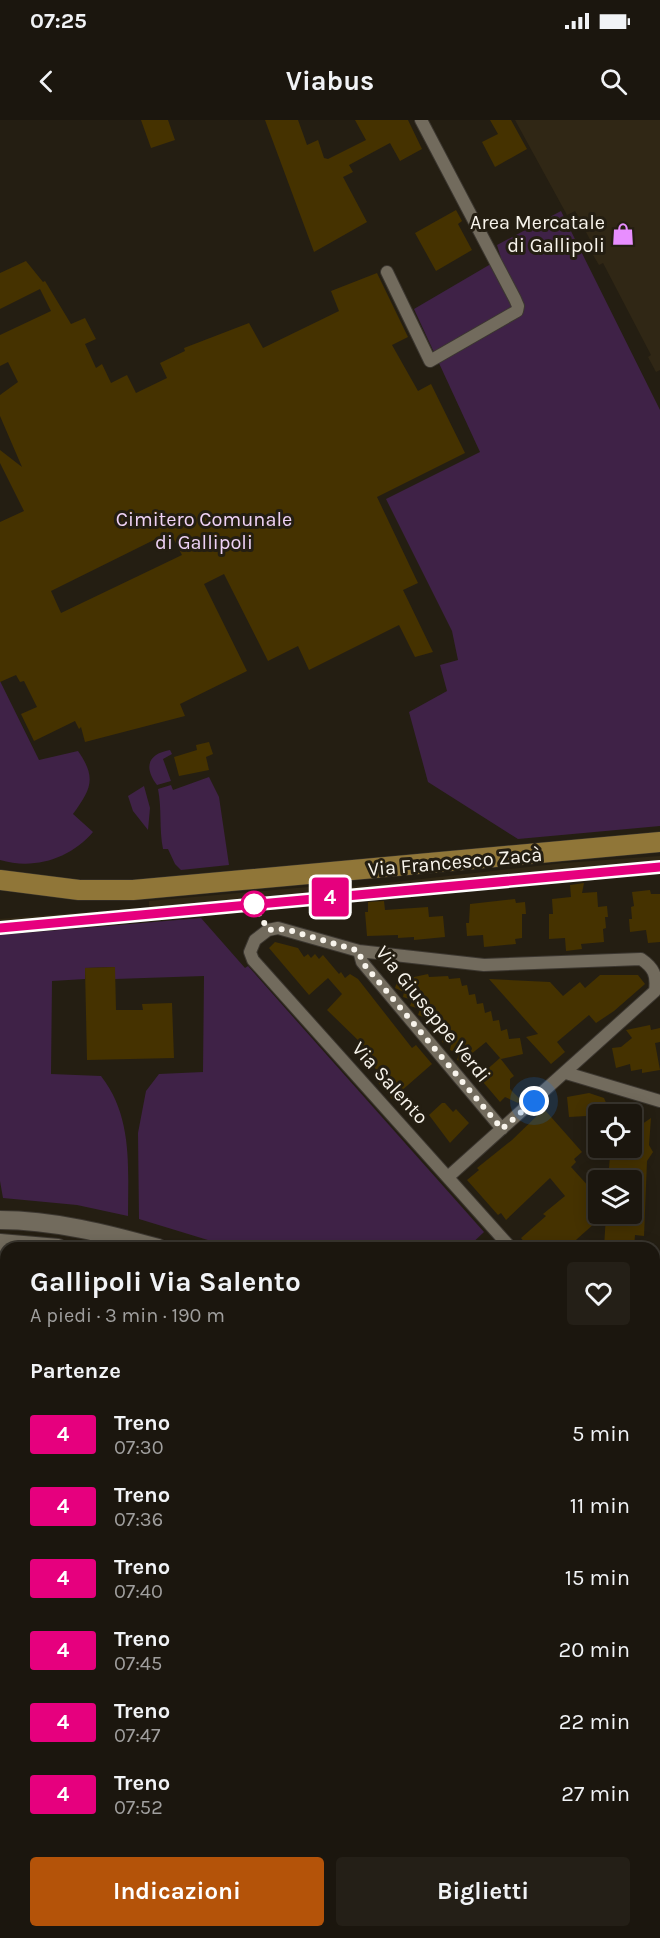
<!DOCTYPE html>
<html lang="it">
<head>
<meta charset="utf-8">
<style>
  body { margin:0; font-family:Karla,sans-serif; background:#241f17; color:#f1f3f6; height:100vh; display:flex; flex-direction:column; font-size:22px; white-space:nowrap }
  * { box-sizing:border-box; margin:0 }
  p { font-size:20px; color:#a09f9e }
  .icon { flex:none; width:33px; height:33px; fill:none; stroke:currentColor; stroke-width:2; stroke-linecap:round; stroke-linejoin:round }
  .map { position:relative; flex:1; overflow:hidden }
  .sheet { position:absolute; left:0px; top:1122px; width:660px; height:696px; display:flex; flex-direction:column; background:#1b160e; border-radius:18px 18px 0 0; box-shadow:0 3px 15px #0003,0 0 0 2px #39352e }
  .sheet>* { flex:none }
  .badge { padding:0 12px; border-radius:4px; font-size:21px; line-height:39px }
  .buttons { position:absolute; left:588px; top:984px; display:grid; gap:12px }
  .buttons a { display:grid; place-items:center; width:54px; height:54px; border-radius:6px; background:#1b160e; box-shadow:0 3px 15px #0003,0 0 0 2px #39352e; font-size:30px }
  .you { position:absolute; width:30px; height:30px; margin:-15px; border:4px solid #fff; border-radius:50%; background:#1a73e8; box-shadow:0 0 0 9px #1a73e833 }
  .map>.badge { position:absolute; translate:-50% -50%; box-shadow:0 0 0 3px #fff }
  h2 { padding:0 30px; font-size:22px; line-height:54px }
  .round { display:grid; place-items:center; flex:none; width:63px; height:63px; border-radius:6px; background:#241f17 }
  .head { display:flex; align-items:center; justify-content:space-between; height:102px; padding:0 30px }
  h1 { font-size:28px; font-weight:700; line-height:45px }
  .action { display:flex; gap:12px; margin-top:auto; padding:12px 30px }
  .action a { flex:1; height:69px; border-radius:6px; background:#b45309; color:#fff; font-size:24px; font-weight:700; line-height:69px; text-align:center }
  .action a+a { background:#241f17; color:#f1f3f6 }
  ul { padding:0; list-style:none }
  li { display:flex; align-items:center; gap:18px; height:72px; padding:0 30px }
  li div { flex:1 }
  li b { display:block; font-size:22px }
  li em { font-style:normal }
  li .badge { min-width:66px; font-weight:700; text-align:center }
  .status { display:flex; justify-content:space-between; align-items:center; height:42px; padding:0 30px; background:#1b160e; direction:ltr }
  .status svg { height:16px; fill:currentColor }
  header { display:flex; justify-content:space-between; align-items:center; height:78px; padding:0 30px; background:#1b160e; font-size:27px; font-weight:700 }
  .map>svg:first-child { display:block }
</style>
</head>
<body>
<div class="status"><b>07:25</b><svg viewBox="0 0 49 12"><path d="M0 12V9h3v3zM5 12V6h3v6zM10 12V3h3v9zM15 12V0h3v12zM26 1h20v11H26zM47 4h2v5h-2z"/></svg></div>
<header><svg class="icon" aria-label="back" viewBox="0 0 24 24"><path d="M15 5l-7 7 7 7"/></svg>Viabus<svg class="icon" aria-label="search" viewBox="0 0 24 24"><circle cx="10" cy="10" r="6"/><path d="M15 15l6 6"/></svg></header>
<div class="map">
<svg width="660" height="1818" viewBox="0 0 660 1818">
  <rect width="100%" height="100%" fill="#241e12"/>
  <path fill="#302715" d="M515,0H660V250L656,252L648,237L651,235L603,143L599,145L593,135L597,133L575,91L567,95Z
    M660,736V753L0,815V799L149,787V781L331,765L333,769L564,743Z"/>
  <path fill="#3f2247" d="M561,91L660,290V706L518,719L428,662L409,592L447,571L440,545L458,540L452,511L386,379L480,332L414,189L501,138L497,125Z
    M0,561L39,640L78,631C97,658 91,669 73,694L93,712C70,739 34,750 0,740Z
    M170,630L172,634L163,639L171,661L157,665C144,648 147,634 170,630Z
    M209,657L219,677L229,745L181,750L175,744L168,729H163C159,709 162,689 158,669L171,665L173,670Z
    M144,666L150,688L148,710L133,691L128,676Z
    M201,798L245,848L248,846L278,880L484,1112L467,1128H234L139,1099L138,1013L146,971L159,954L203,952L204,856L115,859L114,847L85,848V859L52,861L51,954L101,956C133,997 128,1047 128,1096L77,1085L3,1078L0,1061V815Z"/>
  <path fill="#14001a" d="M6,1290V1812H654V1520L660,1523V1818H0V1297Z"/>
  <path fill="#453200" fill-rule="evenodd" d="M141,0H168L175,20L151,28Z
    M265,0H298L307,25L318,20L324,38L328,39L366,20L355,0H408L422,29L400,41L390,23L349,45L353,52L343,57L367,102L314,132Z
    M490,0H511L527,29L495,47L482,22L498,14Z
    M456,90L462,101L458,104L472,130L436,151L415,113Z
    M26,141L43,162L45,161L71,204L85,198L96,219L85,224L96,248L102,244L111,263L127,255L136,273L167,258L160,243L185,231L184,228L249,203L263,228L339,191L331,171L377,153L408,217L392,225L418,271L431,264L465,333L377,377L418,463L403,470L433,532L415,537L399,505L309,550L298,526L268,541L224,454L204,464L247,551L180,584L185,596L85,622L81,607L79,609L75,601L34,621L21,594L37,587L24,561L20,562L16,555L0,562V402L24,391L0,343V330L22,347L0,296V275L18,262L8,242L0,246V215L51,191L40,169L0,189V153ZM170,412L182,435L61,493L51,471L53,470Z
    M209,622L213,634L206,637L209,650L179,656L174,637L197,630L196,625Z
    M584,763L582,773L597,772L598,787L607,786L608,797H605L606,808L603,809L604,822L581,824L582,829L566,831L565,818L549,819V794H553L552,779L571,777L570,765Z
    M650,770L651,774H660V822L648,823L646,810L630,812L629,799H632L631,787L634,786L632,772Z
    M515,779L516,783L525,782L526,794H522V818L515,819L516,824L484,827L483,815L467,816L466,803H469L470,784Z
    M384,781L385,790L428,787L429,797L443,796L445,817L414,820V817L398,818V815L367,816L365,792H368V782Z
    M275,822L298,828L304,837L308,834L311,838L315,834L319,839L323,835L339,854L341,852L345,858L350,854L358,859L412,928L416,925L432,944L392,979L376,960L381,955L361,932L362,924L327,890L342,874L328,858L309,875L269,828Z
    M115,847L116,890H143L142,884L172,883L174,938L87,940L85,848Z
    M400,852L414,857L428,854L429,857L448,856L449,859L460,858L462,866L467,865L469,875L475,874L477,884L483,883L485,893L491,891L493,901L499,900L501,911L507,909L509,919L520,918L523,934L501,939L486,922L470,935L468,943L457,940L459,934L450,930L451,925L442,922L444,916L431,912L436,908L426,904L428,899L418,895L420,889L410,886L412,880L403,877L404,872L395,868Z
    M600,855H638L645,864L614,891L596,903L589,895L557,922L565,932L551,944L526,917L538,914L489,859L550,862L563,876L580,862L585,868Z
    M650,905L651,910L660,908V922L655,923L660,950L642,953V949L631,951L630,944L616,948L612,928L621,927L632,918L626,910Z
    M500,938L514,956L510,959V969L521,980L518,983L505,977L500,982L483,962L487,958L483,953Z
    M589,973L604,978L607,985L621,983L622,994L569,997L567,977Z
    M442,983H445L453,992L456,989L469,1003L450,1023L429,995Z
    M544,989L582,1032L574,1039L576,1042L571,1047L591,1069L589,1071L593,1094H605L567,1128H529L521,1118L546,1096L543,1094L565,1076L550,1058L506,1100L501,1093L498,1095L467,1060L479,1050L477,1048L512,1020Z
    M651,998L649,1025L653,1032L647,1041L644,1116L635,1115L634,1128H604L606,1094H632V1060H608L610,1036L620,1037L622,1028H632V1011Z"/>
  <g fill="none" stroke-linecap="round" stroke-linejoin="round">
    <g stroke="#3c3730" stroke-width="14">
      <path id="minor" d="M387,152L430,241L517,191L518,186L515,179L421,0
        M359,831L362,842L502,1009
        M566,953L660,981
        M448,1057L655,871C657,855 654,848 641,839L484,845L359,831L278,808L268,810L255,820L250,832L253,840L511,1128"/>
    </g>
    <g stroke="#3c3730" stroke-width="20">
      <path id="secondary" d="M0,1100C53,1100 108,1114 158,1128
        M0,1123L58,1128
        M654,1277L660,1279
        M654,1300L660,1302"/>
    </g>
    <g stroke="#3c3730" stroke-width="21">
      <path id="primary" d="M0,760L79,770H133L660,722"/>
    </g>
    <use href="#minor" stroke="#726b5d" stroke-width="12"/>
    <use href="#secondary" stroke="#726b5d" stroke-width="18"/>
    <use href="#primary" stroke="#907638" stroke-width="20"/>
    <g stroke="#ccc8bf" stroke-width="7">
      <path id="rail" d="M0,808L660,747"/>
    </g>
    <use href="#rail" stroke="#241e12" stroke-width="4.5" stroke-dasharray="14" stroke-linecap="butt"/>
  </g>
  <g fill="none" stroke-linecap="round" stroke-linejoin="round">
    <g stroke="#fff" stroke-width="14">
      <path id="line" d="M0,808L660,747"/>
    </g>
    <use href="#line" stroke="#e6007e" stroke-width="9"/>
    <path stroke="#f8f4ec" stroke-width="6" stroke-dasharray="0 10.8" d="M254,784L268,810L285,809L359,831L362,842L502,1009L534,981"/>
  </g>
  <defs>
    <g id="shop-bare" transform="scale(1.8)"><path d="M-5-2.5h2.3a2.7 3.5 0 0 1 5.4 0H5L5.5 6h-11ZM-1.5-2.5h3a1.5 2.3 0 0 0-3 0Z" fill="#e88eff" stroke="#241e12" stroke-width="2.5" paint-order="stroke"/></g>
  </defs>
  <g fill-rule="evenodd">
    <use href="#shop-bare" x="623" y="114"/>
  </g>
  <circle fill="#fff" stroke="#e6007e" stroke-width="3" cx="254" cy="784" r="12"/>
  <g text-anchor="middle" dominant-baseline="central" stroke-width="6" stroke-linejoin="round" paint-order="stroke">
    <g font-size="20" fill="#f8f4ec" stroke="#241e12" text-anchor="end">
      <text x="605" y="102">Area Mercatale<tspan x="605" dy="23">di Gallipoli</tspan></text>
    </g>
    <g font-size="20" fill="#efd2f6" stroke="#241e12">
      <text x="204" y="399">Cimitero Comunale<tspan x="204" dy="23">di Gallipoli</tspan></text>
    </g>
    <g font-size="20" fill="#f8f4ec" stroke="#241e12">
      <text transform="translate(455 742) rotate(-5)">Via Francesco Zacà</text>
      <text transform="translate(433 894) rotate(51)">Via Giuseppe Verdi</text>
      <text transform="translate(390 963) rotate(48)">Via Salento</text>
    </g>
  </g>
</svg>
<div class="buttons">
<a><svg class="icon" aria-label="locate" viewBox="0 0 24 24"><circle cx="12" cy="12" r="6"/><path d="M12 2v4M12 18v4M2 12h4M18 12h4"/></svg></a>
<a><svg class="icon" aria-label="layers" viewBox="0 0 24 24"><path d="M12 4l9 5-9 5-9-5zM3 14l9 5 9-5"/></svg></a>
</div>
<div class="you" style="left:534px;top:981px"></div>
<b class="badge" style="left:330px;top:777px;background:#e6007e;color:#fff">4</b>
<section class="sheet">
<div class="head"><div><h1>Gallipoli Via Salento</h1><p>A piedi · 3 min · 190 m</p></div><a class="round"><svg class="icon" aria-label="heart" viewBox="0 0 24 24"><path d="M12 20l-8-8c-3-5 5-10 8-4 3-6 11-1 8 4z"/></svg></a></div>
<h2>Partenze</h2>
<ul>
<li><span class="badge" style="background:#e6007e;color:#fff">4</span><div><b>Treno</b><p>07:30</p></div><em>5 min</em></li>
<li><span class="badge" style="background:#e6007e;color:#fff">4</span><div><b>Treno</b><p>07:36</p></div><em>11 min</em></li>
<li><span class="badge" style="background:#e6007e;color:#fff">4</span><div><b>Treno</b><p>07:40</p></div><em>15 min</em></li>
<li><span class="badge" style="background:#e6007e;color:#fff">4</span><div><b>Treno</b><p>07:45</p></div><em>20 min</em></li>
<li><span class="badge" style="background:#e6007e;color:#fff">4</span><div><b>Treno</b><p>07:47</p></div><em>22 min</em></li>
<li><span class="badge" style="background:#e6007e;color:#fff">4</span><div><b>Treno</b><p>07:52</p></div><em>27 min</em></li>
</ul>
<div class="action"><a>Indicazioni</a><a>Biglietti</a></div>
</section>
</div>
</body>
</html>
